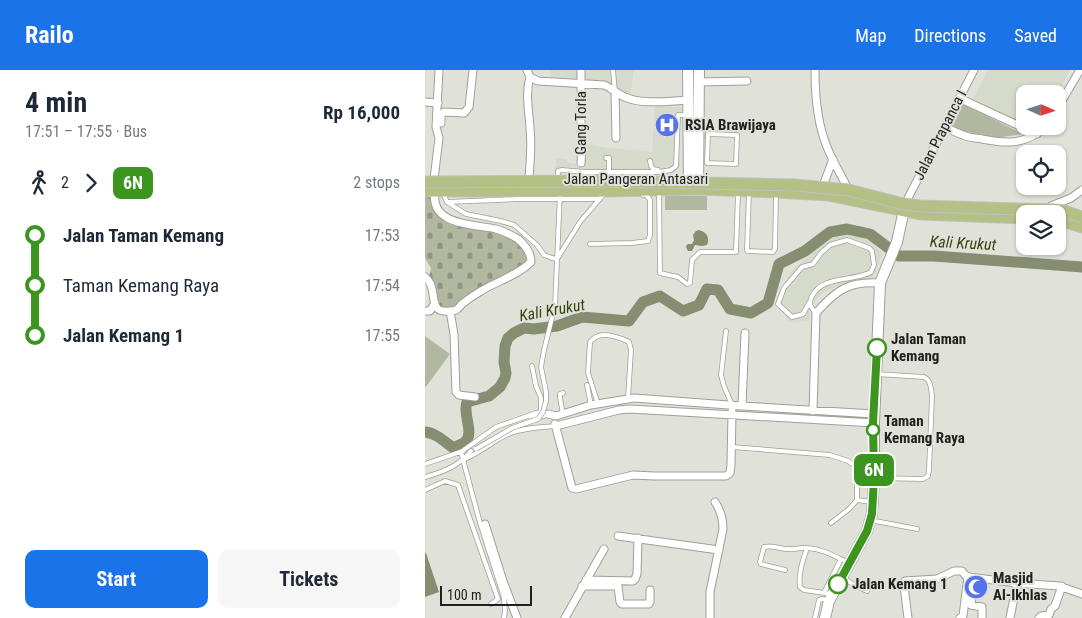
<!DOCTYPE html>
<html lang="en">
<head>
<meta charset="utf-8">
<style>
  body { margin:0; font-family:"Roboto Condensed",sans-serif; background:#f6f6f7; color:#1f2937; height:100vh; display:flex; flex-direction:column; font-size:19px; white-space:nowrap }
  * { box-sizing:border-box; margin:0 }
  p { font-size:16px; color:#747a83 }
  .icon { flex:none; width:28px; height:28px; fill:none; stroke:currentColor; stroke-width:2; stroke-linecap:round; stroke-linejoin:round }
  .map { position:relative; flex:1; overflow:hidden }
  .drawer { display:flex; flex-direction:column; background:#fff; width:425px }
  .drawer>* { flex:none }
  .badge { padding:0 10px; border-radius:8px; font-size:18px; line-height:32px }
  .needle { width:32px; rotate:93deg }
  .tools { position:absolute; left:591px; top:15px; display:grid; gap:10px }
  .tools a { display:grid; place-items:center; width:50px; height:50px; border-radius:10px; background:#fff; box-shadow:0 1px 4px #0004; font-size:25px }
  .scale { position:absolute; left:15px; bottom:12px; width:92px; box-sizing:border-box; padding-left:5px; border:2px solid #20211e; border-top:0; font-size:14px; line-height:18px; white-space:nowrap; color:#20211e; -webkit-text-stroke:4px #e0e2da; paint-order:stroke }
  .map>.badge { position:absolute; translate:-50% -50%; box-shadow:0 0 0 2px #fff }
  .legs { display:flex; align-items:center; gap:8px; height:55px; padding:0 25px; font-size:16px }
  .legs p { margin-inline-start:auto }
  .overview { display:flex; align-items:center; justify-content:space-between; height:85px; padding:0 25px }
  h1 { font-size:28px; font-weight:700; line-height:38px }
  .button { display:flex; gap:10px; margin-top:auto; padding:10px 25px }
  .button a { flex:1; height:58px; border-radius:10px; background:#1a73e8; color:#fff; font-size:20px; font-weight:700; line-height:58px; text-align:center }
  .button a+a { background:#f6f6f7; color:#1f2937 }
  ul { padding:0 25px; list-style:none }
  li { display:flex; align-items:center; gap:18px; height:50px; font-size:19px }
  li i { display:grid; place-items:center; width:8px; height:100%; margin:0 6px; background:currentColor }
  li i::after { content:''; width:12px; height:12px; margin:-6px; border:4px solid; border-radius:50%; background:#fff }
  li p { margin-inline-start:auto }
  li:first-child i { background:linear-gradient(#0000 50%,currentColor 0) }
  li:last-child i { background:linear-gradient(currentColor 50%,#0000 0) }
  header { display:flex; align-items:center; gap:30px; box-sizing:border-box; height:70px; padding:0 25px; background:#1a73e8; color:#fff }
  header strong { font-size:24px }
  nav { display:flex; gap:28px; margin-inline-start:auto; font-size:18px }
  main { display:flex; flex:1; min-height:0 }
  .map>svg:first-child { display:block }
</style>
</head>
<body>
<header>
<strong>Railo</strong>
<nav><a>Map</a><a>Directions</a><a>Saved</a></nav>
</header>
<main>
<section class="drawer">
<div class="overview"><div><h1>4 min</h1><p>17:51 – 17:55 · Bus</p></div><b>Rp 16,000</b></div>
<div class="legs"><svg class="icon" aria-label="walk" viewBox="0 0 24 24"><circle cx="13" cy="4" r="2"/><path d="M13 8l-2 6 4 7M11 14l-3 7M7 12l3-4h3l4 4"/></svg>2<svg class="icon" aria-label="forward" viewBox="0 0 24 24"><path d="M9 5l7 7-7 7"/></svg><b class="badge" style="background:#3b951e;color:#fff">6N</b><p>2 stops</p></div>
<ul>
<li><i style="color:#3b951e"></i><b>Jalan Taman Kemang</b><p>17:53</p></li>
<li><i style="color:#3b951e"></i><span>Taman Kemang Raya</span><p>17:54</p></li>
<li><i style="color:#3b951e"></i><b>Jalan Kemang 1</b><p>17:55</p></li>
</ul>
<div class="button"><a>Start</a><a>Tickets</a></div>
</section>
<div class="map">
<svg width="657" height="548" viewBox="0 0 657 548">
  <defs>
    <pattern id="cemetery-stones" width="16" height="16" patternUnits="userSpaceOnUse" patternTransform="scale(1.25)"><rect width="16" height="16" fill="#b2b8a0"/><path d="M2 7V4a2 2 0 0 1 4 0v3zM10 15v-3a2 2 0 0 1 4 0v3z" fill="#909582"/></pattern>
  </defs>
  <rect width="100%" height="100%" fill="#e0e2da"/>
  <path fill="#d5daca" d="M126,0H154L153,12L125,10Z
    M158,0H209L205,27L190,19L182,12L158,10Z
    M563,0H645L633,24H600V56H616L611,60L604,58L547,30Z
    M230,36L256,37L255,96L251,101L244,105L129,103L132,88L142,89V93L157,94L158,73L184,78L227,82Z
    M408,164H418L435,166L446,171L458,184L447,209L426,211L399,222L391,229L385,241L384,251L364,252L351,232L365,203L371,196L384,187L402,167Z"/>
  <path fill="#b2b8a0" d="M538,34L598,64L571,68L533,60L526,54L534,36Z
    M240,126H282V140H240Z
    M0,266L25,284L0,318Z"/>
  <path fill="url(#cemetery-stones)" d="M0,125H7C8,131 9,139 12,144C25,161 48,157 67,160C76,162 84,166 91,171C98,176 102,183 104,191L101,194L30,238L25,239L14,237L4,207L6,198L0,188Z"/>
  <path fill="#868d71" d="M274,160C282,162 285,168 282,175L277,176L270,175L267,181H263L261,177C262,173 264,174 267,174L269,170L268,165L271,161Z
    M0,483H1L14,522L0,527Z"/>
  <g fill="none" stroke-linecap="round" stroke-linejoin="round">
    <path stroke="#868d71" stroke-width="11" d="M0,362C11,363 19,371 28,378C32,376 37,374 40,372C50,363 37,344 42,332L64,326L75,317L80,308L81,303L79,292L80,276L83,268L89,263L99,258L109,259L132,256L157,247L204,251L218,232L235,226L258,241L274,235L282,219L293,220L305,239L326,243L343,233L354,194L380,181L405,162L422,159L445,164L474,186H509L657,197"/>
    <g stroke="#9ea098" stroke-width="5.5">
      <path id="lane" d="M188,0L190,22
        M283,64L312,65L311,94L282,93Z
        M181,88H184V102
        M225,91L226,96L228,99L233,100
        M133,109V101L137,100L160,102H235L246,100L251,96L253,45H261
        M234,121L235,203L253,207L262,214L265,213L267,190L275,182H311L313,123
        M324,122L322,180L323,181L348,182L350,179L351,124
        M18,123L22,132L41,144L76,151L89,155L112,175L119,185L127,188L132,189
        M22,132L94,129H174
        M165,174L207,173L223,171L225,165V130L221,125H218
        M132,189L155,152L179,124
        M384,233L378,244L367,247L353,234L359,218L377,197L388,194L396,183L405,175L422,170L444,178L447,181L449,195L446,202C428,212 398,205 387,226C383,234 386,238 391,243
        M301,261L296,305L299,316L307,335
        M107,296L111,316L116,328V342
        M162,315L166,335
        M138,323L135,324V328L138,344
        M121,331V322L116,297L119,280L130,236L135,123
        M173,334L163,303L165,272C167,270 168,268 171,267C179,262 197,268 204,272L206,280L203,328
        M105,345C112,348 116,348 123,344
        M307,377L405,385L423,391L429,395L432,401V430L424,439L406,453
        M36,382L55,453L79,528L80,541L79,548
        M36,382L71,357L111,343L116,342L120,344
        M38,390C55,383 68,371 83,364C97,358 116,357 131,356
        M0,394L38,381
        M432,401L447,402
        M0,407C18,402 34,396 46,381
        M451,408L498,409L503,406L504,400L507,326C506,319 506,310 499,307L451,304
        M0,420L20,411L33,415L73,529L66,534
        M432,430L447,432
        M445,450L492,459
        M382,478C378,490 373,504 375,517L379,520L407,524
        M360,500L336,494L335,492L339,477C347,475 355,479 363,479C370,480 376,477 383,478C398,479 411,487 424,493
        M417,507L429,515L442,521
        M399,523L416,489
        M390,548L394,530L396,529L403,530"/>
    </g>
    <g stroke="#9ea098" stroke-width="9">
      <path id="street" d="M102,0L105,7L113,11L179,15C187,18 192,24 200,27C216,35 245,31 263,30
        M390,0C390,25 392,53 402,77C407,90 415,103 421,115
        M274,12L322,11
        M190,22L191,68
        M534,28L612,64
        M0,32L13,33
        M632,39L655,0
        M16,53V45L19,42L39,43L44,37L48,0
        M520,57C526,60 532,63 538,65C544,68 551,68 557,69C581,74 602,75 620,56
        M156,93L157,76L156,61V0
        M9,109L14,68L11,57L14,0
        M104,109C105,92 107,75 105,58C104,41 100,24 105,7
        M399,113L408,89
        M482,130L549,0
        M626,136L646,128L657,120
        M0,207C11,216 6,231 12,238C15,242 26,242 31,240C33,239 35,236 37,234C42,230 49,225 56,221C72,211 92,206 106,192C106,183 100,175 93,169C86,165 79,161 71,159C49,154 4,156 10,121
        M0,241H5L10,233
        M25,241L29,264L31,322L34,325L50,327
        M317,336L320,263
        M388,341L391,243C411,220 424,211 455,213
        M123,344L131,346L166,335L209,328L317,336L449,344
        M130,354L147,418L151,419L208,405L229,406H301L305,403L306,395L307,341
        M131,356L194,340L205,339L449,353
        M60,454L78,511L92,548
        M193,466L294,480
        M543,507L541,522L547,525L546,535L557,537V548
        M161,510L208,511L210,509L212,504L213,468
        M157,516H193L195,532L197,534H224L225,532V520
        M140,548L179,479
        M285,548V522L298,459C298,448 296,441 290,432
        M483,548L479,516L480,511L512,509L529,501H537L540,505L544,507L592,513L634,516L657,524
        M535,548L538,546L541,522
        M585,548L592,513
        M614,548L616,546L624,545L626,539L630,536L637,516"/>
    </g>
    <g stroke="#9ea098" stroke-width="12">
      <path id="secondary" d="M263,0L264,119
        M273,119L274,0
        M400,548L404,531L442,461L447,444L449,408V353L455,213L472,172L480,135"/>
    </g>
    <g stroke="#c1c1c0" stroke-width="13">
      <path id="primary" d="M0,121H181L273,119L351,122L403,125L495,144L600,148
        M632,150L647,154L657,157"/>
    </g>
    <use href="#lane" stroke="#fff" stroke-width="4"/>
    <use href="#street" stroke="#fff" stroke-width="7"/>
    <use href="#secondary" stroke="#fff" stroke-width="10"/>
    <use href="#primary" stroke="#b4c086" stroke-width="11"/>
    <g stroke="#9ea098" stroke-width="5.5" stroke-linecap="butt">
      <path id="lane-bridge" d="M51,379L87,358L113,349L118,342L121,331"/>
    </g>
    <g stroke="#c1c1c0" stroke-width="13" stroke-linecap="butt">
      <path id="primary-bridge" d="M0,112L181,111L370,115L424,120L478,134L495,136L627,140L639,141L657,147"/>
    </g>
    <use href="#lane-bridge" stroke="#fff" stroke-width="4"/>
    <use href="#primary-bridge" stroke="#b4c086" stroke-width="11"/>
  </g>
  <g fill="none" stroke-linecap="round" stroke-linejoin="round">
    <g stroke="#fff" stroke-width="11">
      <path id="line-1" d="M413,514L442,461L447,444L449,408L448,353L452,278"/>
    </g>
    <use href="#line-1" stroke="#3b951e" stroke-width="8"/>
  </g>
  <defs>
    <g id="hospital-disc" transform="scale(1.25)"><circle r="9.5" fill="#5773e9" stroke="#e0e2da"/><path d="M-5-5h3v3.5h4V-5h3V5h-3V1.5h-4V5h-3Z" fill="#fff"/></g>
    <g id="mosque-disc" transform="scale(1.25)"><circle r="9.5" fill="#5773e9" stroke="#e0e2da"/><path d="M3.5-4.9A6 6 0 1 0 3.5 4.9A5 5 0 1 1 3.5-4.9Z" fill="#fff"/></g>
  </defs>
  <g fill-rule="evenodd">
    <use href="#hospital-disc" x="242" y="55"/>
    <use href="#mosque-disc" x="551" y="517"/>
  </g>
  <g fill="#fff" stroke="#3b951e" stroke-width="2.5">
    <circle cx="452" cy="278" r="9"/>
    <circle cx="448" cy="360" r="6"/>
    <circle cx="413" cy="514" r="9"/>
  </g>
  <g text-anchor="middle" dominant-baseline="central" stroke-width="4" stroke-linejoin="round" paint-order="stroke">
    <g font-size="15" fill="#20211e" stroke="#e0e2da">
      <text transform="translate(156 53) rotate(-90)">Gang Torla</text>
      <text transform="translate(515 65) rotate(-63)">Jalan Prapanca I</text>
      <text x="211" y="109">Jalan Pangeran Antasari</text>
    </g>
    <g font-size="15" font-weight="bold" fill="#20211e" stroke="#e0e2da" text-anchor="start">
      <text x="260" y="55">RSIA Brawijaya</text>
      <text x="568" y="508">Masjid<tspan x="568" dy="17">Al-Ikhlas</tspan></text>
    </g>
    <g font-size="15" font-weight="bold" fill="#20211e" stroke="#e0e2da" text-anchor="start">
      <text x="466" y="269">Jalan Taman<tspan x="466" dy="17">Kemang</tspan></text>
      <text x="459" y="351">Taman<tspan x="459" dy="17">Kemang Raya</tspan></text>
      <text x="427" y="514">Jalan Kemang 1</text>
    </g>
    <g font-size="16" font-style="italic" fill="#394312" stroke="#e0e2da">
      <text transform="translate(538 173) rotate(3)">Kali Krukut</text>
      <text transform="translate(127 240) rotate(-10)">Kali Krukut</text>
    </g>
  </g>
</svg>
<div class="tools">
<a><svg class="needle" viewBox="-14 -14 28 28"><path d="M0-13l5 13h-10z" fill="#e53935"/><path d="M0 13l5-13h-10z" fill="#747a83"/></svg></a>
<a><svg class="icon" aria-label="locate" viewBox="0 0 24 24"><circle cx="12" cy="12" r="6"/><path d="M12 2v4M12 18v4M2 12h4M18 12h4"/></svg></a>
<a><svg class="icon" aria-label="layers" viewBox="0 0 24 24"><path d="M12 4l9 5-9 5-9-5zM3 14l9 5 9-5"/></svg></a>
</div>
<div class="scale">100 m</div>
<b class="badge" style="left:449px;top:400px;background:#3b951e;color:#fff">6N</b>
</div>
</main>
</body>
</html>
